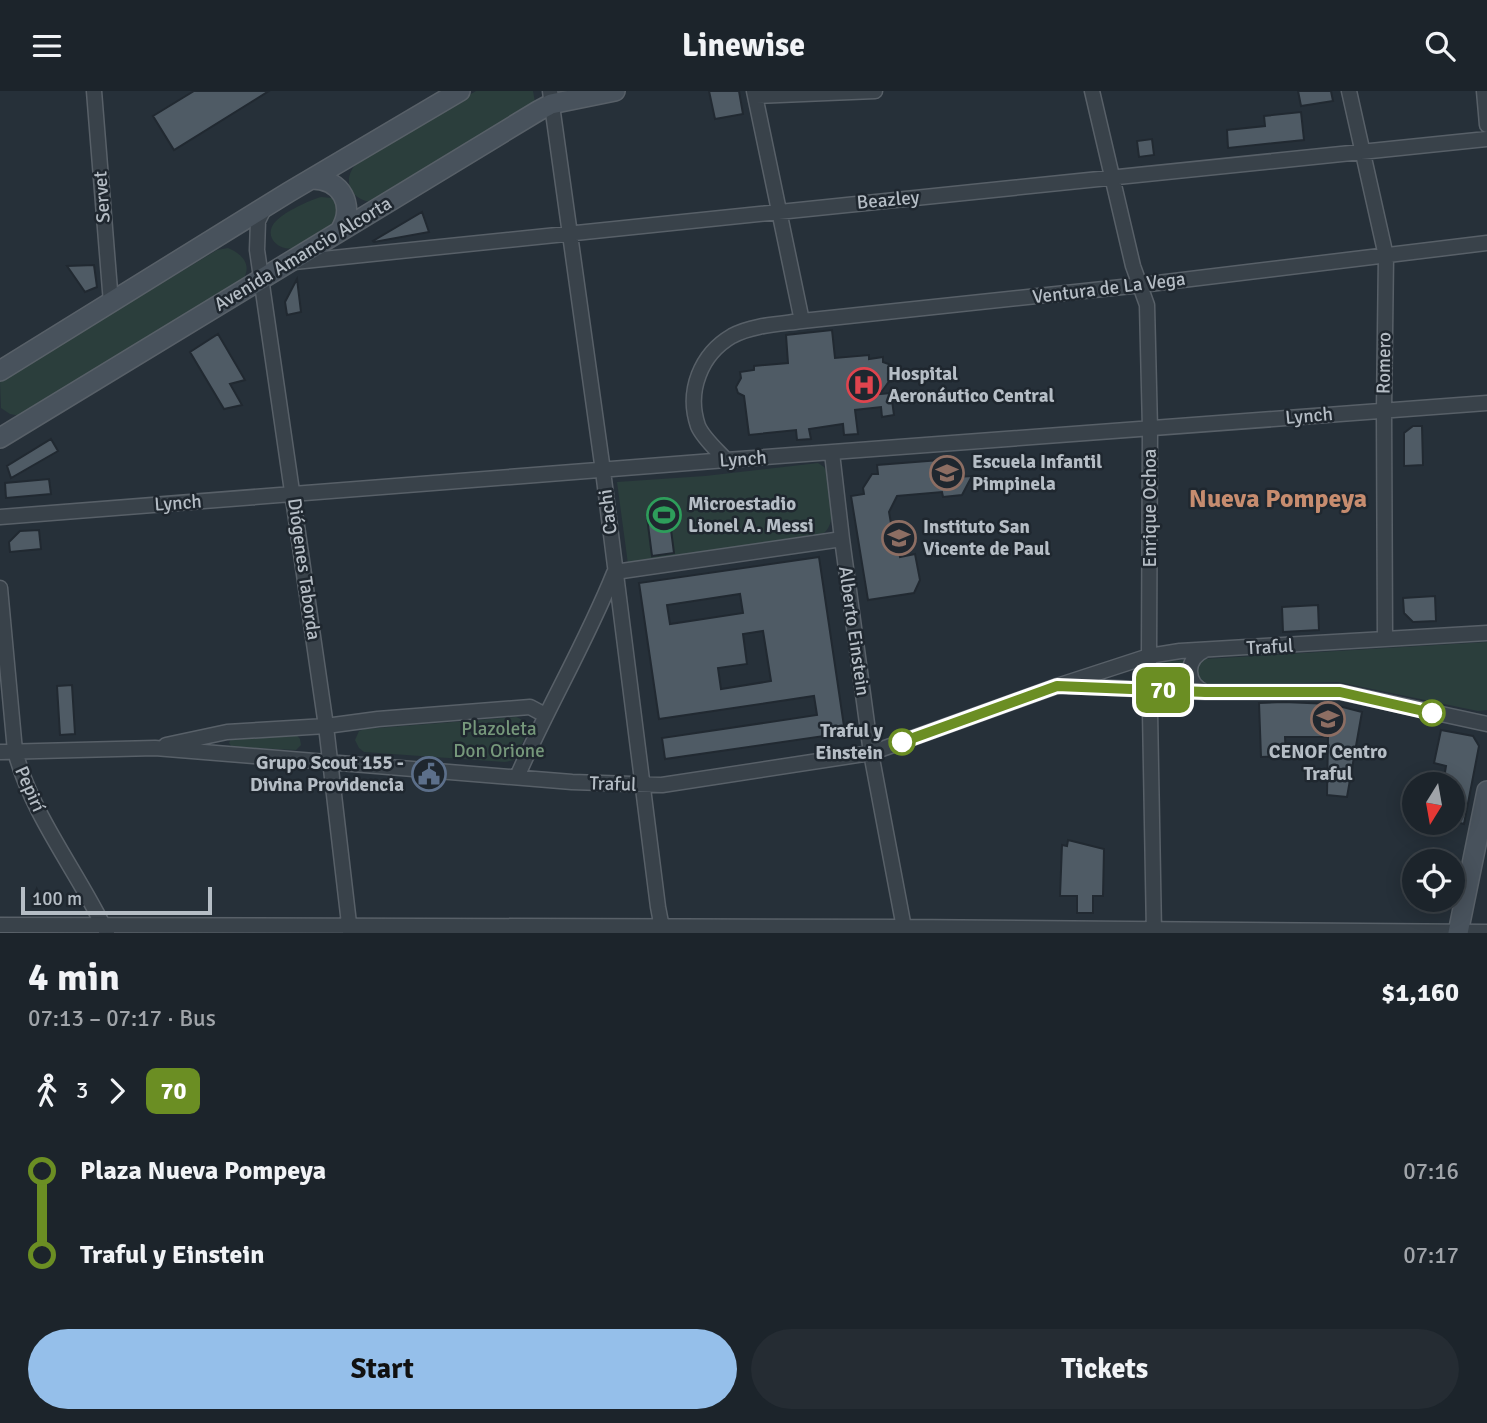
<!DOCTYPE html>
<html lang="en">
<head>
<meta charset="utf-8">
<style>
  body { margin:0; font-family:Signika,sans-serif; background:#252c33; color:#f1f3f6; height:100vh; display:flex; flex-direction:column; font-size:26px; white-space:nowrap }
  * { box-sizing:border-box; margin:0 }
  p { font-size:23px; color:#a0a4a9 }
  .icon { flex:none; width:38px; height:38px; fill:none; stroke:currentColor; stroke-width:2; stroke-linecap:round; stroke-linejoin:round }
  .map { position:relative; height:842px; overflow:hidden }
  .side { display:flex; flex-direction:column; background:#1c242b; flex:1 }
  .side>* { flex:none }
  .badge { padding:0 14px; border-radius:10px; font-size:24px; line-height:46px }
  .needle { width:46px; rotate:191deg }
  .controls { position:absolute; left:1402px; top:681px; display:grid; gap:14px }
  .controls a { display:grid; place-items:center; width:63px; height:63px; border-radius:50%; background:#1c242b; box-shadow:0 4px 18px #0003,0 0 0 2px #3a4147; font-size:35px }
  .scale { position:absolute; left:21px; bottom:18px; width:191px; box-sizing:border-box; padding-left:7px; border:4px solid #b5bdc5; border-top:0; font-size:19px; line-height:24px; white-space:nowrap; color:#b5bdc5; -webkit-text-stroke:5px #1f272f; paint-order:stroke }
  .map>.badge { position:absolute; translate:-50% -50%; box-shadow:0 0 0 4px #fff }
  .legs { display:flex; align-items:center; gap:10px; height:77px; padding:0 28px; font-size:23px }
  .legs p { margin-inline-start:auto }
  .overview { display:flex; align-items:center; justify-content:space-between; height:119px; padding:0 28px }
  h1 { font-size:38px; font-weight:700; line-height:52px }
  .primary-button { display:flex; gap:14px; margin-top:auto; padding:14px 28px }
  .primary-button a { flex:1; height:80px; border-radius:42px; background:#95bfea; color:#111; font-size:28px; font-weight:700; line-height:80px; text-align:center }
  .primary-button a+a { background:#252c33; color:#f1f3f6 }
  ul { padding:0 28px; list-style:none }
  li { display:flex; align-items:center; gap:24px; height:84px; font-size:26px }
  li i { display:grid; place-items:center; width:10px; height:100%; margin:0 9px; background:currentColor }
  li i::after { content:''; width:18px; height:18px; margin:-9px; border:5px solid; border-radius:50%; background:#1c242b }
  li p { margin-inline-start:auto }
  li:first-child i { background:linear-gradient(#0000 50%,currentColor 0) }
  li:last-child i { background:linear-gradient(currentColor 50%,#0000 0) }
  header { display:flex; justify-content:space-between; align-items:center; height:91px; padding:0 28px; background:#1c242b; font-size:32px; font-weight:700 }
  .map>svg:first-child { display:block }
</style>
</head>
<body>
<header><svg class="icon" aria-label="menu" viewBox="0 0 24 24"><path d="M4 6h16M4 12h16M4 18h16"/></svg>Linewise<svg class="icon" aria-label="search" viewBox="0 0 24 24"><circle cx="10" cy="10" r="6"/><path d="M15 15l6 6"/></svg></header>
<div class="map">
<svg width="1487" height="842" viewBox="0 0 1487 842">
  <rect width="100%" height="100%" fill="#263039"/>
  <path fill="#2b3e3c" d="M476,0H533L535,11L532,17L370,111C347,107 342,85 359,70Z
    M321,106L332,107L339,115L334,134L294,157C278,161 262,144 276,130C286,120 308,110 321,106Z
    M228,157C243,163 253,175 242,190L20,325L10,323L1,317L0,291L5,287L217,159Z
    M818,372L824,376L826,380C828,398 839,429 824,442L628,473L617,391L705,385Z
    M1487,551V619L1478,620L1338,591L1206,595L1197,590C1194,580 1195,574 1204,568Z
    M1186,569L1188,594L1162,592L1158,584V576L1165,570Z
    M516,626C537,633 520,655 514,669L505,671L364,661L359,657L355,649L359,640L365,638Z
    M296,643L300,648L301,654L296,659L232,656L229,652L231,648Z"/>
  <path fill="#4f5b65" stroke="#212931" stroke-width="2" fill-rule="evenodd" d="M194,0H269L174,59L153,25Z
    M709,0H739L743,23L715,28Z
    M1298,0H1331L1333,10L1301,15Z
    M1301,21L1304,49L1228,57L1227,39L1265,35L1264,25Z
    M1152,48L1154,64L1139,66L1137,50Z
    M422,121L429,141L374,151L373,150Z
    M94,174L97,196L85,201L67,175Z
    M297,188L301,221L287,224L285,211Z
    M832,239L835,267L869,264V268L883,266V271L894,275L895,282L880,303L891,302L894,324L882,326L881,316L855,319L858,343L844,344L843,333L809,338L811,348L797,349L796,339L749,344L744,305L738,302L736,296L741,287L740,281L754,279V275L788,272L786,244Z
    M218,243L245,289L230,293L242,314L224,318L190,261Z
    M1413,335H1422L1423,374L1404,375V342Z
    M51,348L58,360L11,387L7,375Z
    M953,368L954,382L957,381V386L972,385L962,404L943,406L942,401L897,405L889,421L896,461L899,460L900,466L915,463L920,489L914,502L868,509L851,405L864,403L863,397L872,383H878L877,374Z
    M49,388L51,403L6,407L5,392Z
    M669,423L674,462L652,465L647,426Z
    M39,439L41,458L10,461L9,451L20,440Z
    M819,466L845,642L665,668L662,647L817,624L814,605L659,628L639,492ZM740,503L743,522L670,533L667,514ZM763,540L771,590L721,598L718,577L747,573L743,543Z
    M1435,505L1436,530L1413,531L1404,522L1403,507Z
    M1318,514L1319,539L1283,541L1282,516Z
    M72,594L75,643L60,644L57,595Z
    M1284,611L1331,613L1362,621L1347,706L1327,704L1328,646H1285L1286,665L1261,666L1259,612Z
    M1441,639L1473,645L1479,655L1464,733L1452,730V693H1443L1446,675L1434,672Z
    M1068,749L1104,758L1103,805H1093V822H1077V805H1060L1062,754L1067,755Z"/>
  <g fill="none" stroke-linecap="round" stroke-linejoin="round">
    <g stroke="#586068" stroke-width="17">
      <path id="street" d="M94,0L111,212
        M550,0L603,380L658,816L663,842
        M754,0L802,230
        M1092,0L1133,175L1147,214L1150,338L1149,565L1154,842
        M1349,0L1386,165L1384,319L1385,548
        M1484,0L1487,34
        M756,5L875,0
        M265,116L258,130L257,159L326,635L350,841
        M294,171L1487,48
        M832,362L842,448L871,662L905,842
        M726,369C717,359 703,347 698,335C686,300 701,263 732,245C752,234 780,233 802,230L1141,194L1487,152
        M0,426L726,369L1487,312
        M615,481L842,448
        M0,497L15,660C32,725 78,781 107,842
        M1069,595L1205,601H1340L1487,633
        M1205,601C1185,592 1185,568 1205,559
        M166,654L227,641L326,635L378,628L530,616L545,624
        M0,661L155,657L572,691L662,694L871,662L1057,595L1149,565L1180,560L1487,542
        M517,686C547,617 586,552 614,482
        M0,834L904,836L1487,841"/>
    </g>
    <g stroke="#586068" stroke-width="22">
      <path id="secondary" d="M312,88C341,88 356,114 340,140
        M0,280L289,101L460,0
        M0,347L538,20L551,13L615,0
        M1458,842L1487,700"/>
    </g>
    <use href="#street" stroke="#39424a" stroke-width="14"/>
    <use href="#secondary" stroke="#48525c" stroke-width="19"/>
  </g>
  <g fill="none" stroke-linecap="round" stroke-linejoin="round">
    <g stroke="#fff" stroke-width="16">
      <path id="line-1" d="M902,651L1057,595L1205,601H1340L1432,622"/>
    </g>
    <use href="#line-1" stroke="#6b8e23" stroke-width="10"/>
  </g>
  <defs>
    <g id="hospital-ring" transform="scale(1.75)"><circle r="9.5" fill="#1f272f" stroke="#e0444e" stroke-width="1.5"/><path d="M-5-5h3v3.5h4V-5h3V5h-3V1.5h-4V5h-3Z" fill="#e0444e"/></g>
    <g id="school-ring" transform="scale(1.75)"><circle r="9.5" fill="#1f272f" stroke="#8d6e63" stroke-width="1.5"/><path d="M0-5L7-2L0 1L-7-2ZM-4 1L0 2.5L4 1V4Q0 6-4 4Z" fill="#8d6e63"/></g>
    <g id="stadium-ring" transform="scale(1.75)"><circle r="9.5" fill="#1f272f" stroke="#2e9e5b" stroke-width="1.5"/><path d="M0-5a6.5 5 0 1 0 0 10a6.5 5 0 1 0 0-10ZM-3.5-1.8h7v3.6h-7Z" fill="#2e9e5b"/></g>
    <g id="civic-ring" transform="scale(1.75)"><circle r="9.5" fill="#1f272f" stroke="#5c6f8a" stroke-width="1.5"/><path d="M-.6-6.5H3V-4.5H.6V-3L4-1V1h2V6H-6V1h2V-1L-.6-3ZM-1.2 2.5V6h2.4V2.5Z" fill="#5c6f8a"/></g>
  </defs>
  <g fill-rule="evenodd">
    <use href="#hospital-ring" x="864" y="294"/>
    <use href="#school-ring" x="947" y="382"/>
    <use href="#stadium-ring" x="664" y="424"/>
    <use href="#school-ring" x="899" y="447"/>
    <use href="#school-ring" x="1328" y="628"/>
    <use href="#civic-ring" x="429" y="683"/>
  </g>
  <g fill="#fff" stroke="#6b8e23" stroke-width="3.5">
    <circle cx="1432" cy="622" r="12"/>
    <circle cx="902" cy="651" r="12"/>
  </g>
  <g text-anchor="middle" dominant-baseline="central" stroke-width="5" stroke-linejoin="round" paint-order="stroke">
    <g font-size="19" fill="#b5bdc5" stroke="#1f272f">
      <text transform="translate(102 106) rotate(-94)">Servet</text>
      <text transform="translate(888 109) rotate(-5)">Beazley</text>
      <text transform="translate(303 163) rotate(-31)">Avenida Amancio Alcorta</text>
      <text transform="translate(1109 197) rotate(-7)">Ventura de La Vega</text>
      <text transform="translate(1384 272) rotate(-89)">Romero</text>
      <text transform="translate(1309 325) rotate(-5)">Lynch</text>
      <text transform="translate(743 368) rotate(-4)">Lynch</text>
      <text transform="translate(178 412) rotate(-4)">Lynch</text>
      <text transform="translate(1150 417) rotate(-90)">Enrique Ochoa</text>
      <text transform="translate(608 421) rotate(-97)">Cachi</text>
      <text transform="translate(304 478) rotate(82)">Diógenes Taborda</text>
      <text transform="translate(854 540) rotate(82)">Alberto Einstein</text>
      <text transform="translate(1270 556) rotate(-3)">Traful</text>
      <text transform="translate(613 693) rotate(2)">Traful</text>
      <text transform="translate(30 698) rotate(66)">Pepirí</text>
    </g>
    <g font-size="19" font-weight="bold" fill="#b5bdc5" stroke="#1f272f" text-anchor="start">
      <text x="888" y="283">Hospital<tspan x="888" dy="22">Aeronáutico Central</tspan></text>
      <text x="972" y="371">Escuela Infantil<tspan x="972" dy="22">Pimpinela</tspan></text>
      <text x="688" y="413">Microestadio<tspan x="688" dy="22">Lionel A. Messi</tspan></text>
      <text x="923" y="436">Instituto San<tspan x="923" dy="22">Vicente de Paul</tspan></text>
      <text x="1328" y="661" text-anchor="middle">CENOF Centro<tspan x="1328" dy="22">Traful</tspan></text>
      <text x="404" y="672" text-anchor="end">Grupo Scout 155 -<tspan x="404" dy="22">Divina Providencia</tspan></text>
    </g>
    <g font-size="19" fill="#76987b" stroke="#1f272f">
      <text x="499" y="638">Plazoleta<tspan x="499" dy="22">Don Orione</tspan></text>
    </g>
    <g font-size="19" font-weight="bold" fill="#b5bdc5" stroke="#1f272f" text-anchor="end">
      <text x="883" y="640">Traful y<tspan x="883" dy="22">Einstein</tspan></text>
    </g>
    <g font-size="26" font-weight="bold" fill="#c68c6f" stroke="#1f272f">
      <text x="1278" y="408">Nueva Pompeya</text>
    </g>
  </g>
</svg>
<div class="controls">
<a><svg class="needle" viewBox="-14 -14 28 28"><path d="M0-13l5 13h-10z" fill="#e53935"/><path d="M0 13l5-13h-10z" fill="#a0a4a9"/></svg></a>
<a><svg class="icon" aria-label="locate" viewBox="0 0 24 24"><circle cx="12" cy="12" r="6"/><path d="M12 2v4M12 18v4M2 12h4M18 12h4"/></svg></a>
</div>
<div class="scale">100 m</div>
<b class="badge" style="left:1163px;top:599px;background:#6b8e23;color:#fff">70</b>
</div>
<section class="side">
<div class="overview"><div><h1>4 min</h1><p>07:13 – 07:17 · Bus</p></div><b>$1,160</b></div>
<div class="legs"><svg class="icon" aria-label="walk" viewBox="0 0 24 24"><circle cx="13" cy="4" r="2"/><path d="M13 8l-2 6 4 7M11 14l-3 7M7 12l3-4h3l4 4"/></svg>3<svg class="icon" aria-label="forward" viewBox="0 0 24 24"><path d="M9 5l7 7-7 7"/></svg><b class="badge" style="background:#6b8e23;color:#fff">70</b></div>
<ul>
<li><i style="color:#6b8e23"></i><b>Plaza Nueva Pompeya</b><p>07:16</p></li>
<li><i style="color:#6b8e23"></i><b>Traful y Einstein</b><p>07:17</p></li>
</ul>
<div class="primary-button"><a>Start</a><a>Tickets</a></div>
</section>
</body>
</html>
